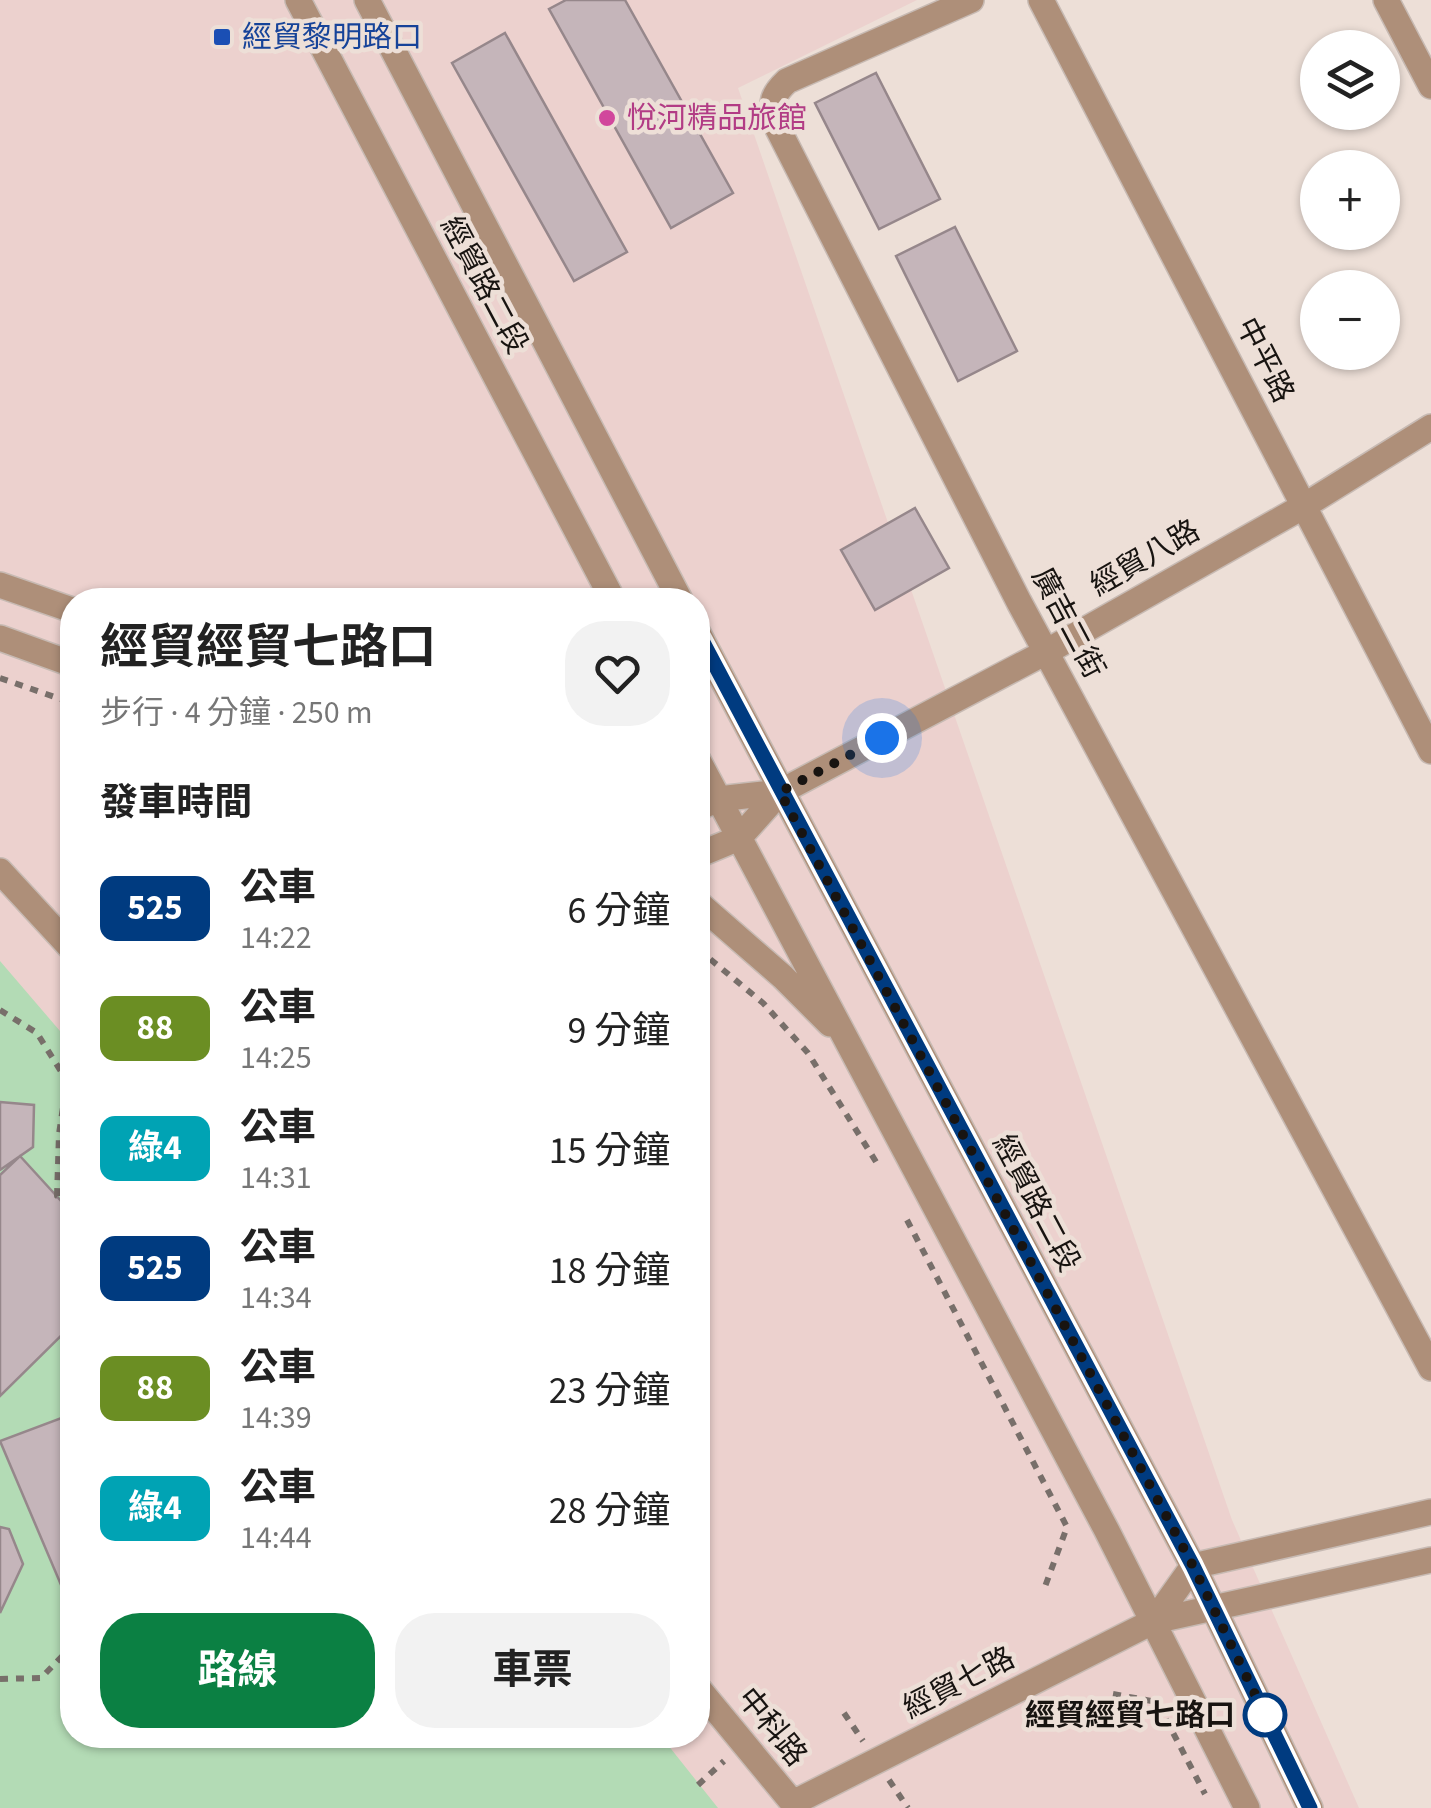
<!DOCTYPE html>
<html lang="zh-TW">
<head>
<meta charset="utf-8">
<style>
  body { margin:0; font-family:"Source Sans 3","Noto Sans TC",sans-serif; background:#f2f2f2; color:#222; height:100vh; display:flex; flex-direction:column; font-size:38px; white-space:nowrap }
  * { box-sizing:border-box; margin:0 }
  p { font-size:32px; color:#767676 }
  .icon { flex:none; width:55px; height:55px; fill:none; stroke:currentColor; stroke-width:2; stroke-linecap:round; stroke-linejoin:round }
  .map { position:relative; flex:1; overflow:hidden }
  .side { position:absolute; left:60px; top:588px; width:650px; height:1160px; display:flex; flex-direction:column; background:#fff; border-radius:40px; box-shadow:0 2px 8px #0004 }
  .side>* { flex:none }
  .badge { padding:0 20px; border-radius:15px; font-size:35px; line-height:65px }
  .buttons { position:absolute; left:1300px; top:30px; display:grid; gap:20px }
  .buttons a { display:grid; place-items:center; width:100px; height:100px; border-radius:50%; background:#fff; box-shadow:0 2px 8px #0004; font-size:50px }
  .you { position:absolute; width:50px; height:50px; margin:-25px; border:8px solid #fff; border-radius:50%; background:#1a73e8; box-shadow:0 0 0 15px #1a73e833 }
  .map>.badge { position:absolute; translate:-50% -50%; box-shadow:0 0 0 5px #fff }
  h2 { padding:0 40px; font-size:38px; line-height:90px }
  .round { display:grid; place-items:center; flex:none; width:105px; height:105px; border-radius:40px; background:#f2f2f2 }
  .summary { display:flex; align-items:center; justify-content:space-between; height:170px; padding:0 40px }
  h1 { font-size:48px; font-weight:700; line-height:75px }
  .primary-button { display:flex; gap:20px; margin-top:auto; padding:20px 40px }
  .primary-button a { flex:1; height:115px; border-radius:40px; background:#0b8043; color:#fff; font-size:40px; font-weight:700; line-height:115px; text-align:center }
  .primary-button a+a { background:#f2f2f2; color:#222 }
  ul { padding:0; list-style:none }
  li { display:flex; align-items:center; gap:30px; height:120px; padding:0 40px }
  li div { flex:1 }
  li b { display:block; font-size:38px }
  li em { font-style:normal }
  li .badge { min-width:110px; font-weight:700; text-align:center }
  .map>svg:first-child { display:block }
</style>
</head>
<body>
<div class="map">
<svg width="1431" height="1808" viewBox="0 0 1431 1808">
  <rect width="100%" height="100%" fill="#eddfd7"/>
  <path fill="#ecd1ce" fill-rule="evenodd" d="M0,0H917L738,88L1232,1520L1359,1808H0ZM72,600H698V1735H72Z"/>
  <path fill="#b3dbb5" d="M0,961L72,1045V1735H660L718,1808H0Z"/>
  <path fill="#c5b5ba" stroke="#96878b" stroke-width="2.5" d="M566,0H625L733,193L671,228L549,9Z
    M505,33L627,252L574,281L452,63Z
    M876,73L940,199L879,229L815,103Z
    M955,227L1017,351L958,381L896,256Z
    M915,508L949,568L875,610L841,550Z
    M0,1102L34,1105L33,1147L0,1170Z
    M20,1156L72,1213V1325L0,1396V1175Z
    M72,1414V1596L67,1599L0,1441Z
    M0,1527L9,1529L23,1564L0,1613Z"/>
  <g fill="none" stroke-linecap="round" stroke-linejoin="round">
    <g stroke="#c7bab3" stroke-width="28">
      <path id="minor" d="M298,0L613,600
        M367,0L680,600
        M971,0L787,81C772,95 771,102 774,121L1019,602L1431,1368
        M1041,0L1431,751
        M1386,0L1431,86
        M0,585L72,610
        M698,633L1193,1566L1310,1808
        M0,638L72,664
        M698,760L1106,1529L1247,1808
        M698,808L718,799L780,792
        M698,855L739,838L780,792L1046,652L1304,506L1431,427
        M0,871L72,949
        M698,903L783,977L830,1024
        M1154,1621L1193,1566L1431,1512
        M698,1688L797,1808
        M793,1803L1154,1621L1431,1560"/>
    </g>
    <path stroke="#786f6a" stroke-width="6" stroke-dasharray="8 8" stroke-linecap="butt" d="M0,678L72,703
      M698,949L763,1003L808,1053L878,1165
      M0,1010L37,1033L67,1081L59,1134L57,1196L72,1201
      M907,1220L1067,1527L1043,1592
      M0,1679L41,1678L72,1646
      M1113,1694L1157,1702L1205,1794
      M844,1713L863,1741
      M762,1726L780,1710
      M889,1780L908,1808
      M698,1785L724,1761"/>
    <use href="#minor" stroke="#ae8f79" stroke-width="25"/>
  </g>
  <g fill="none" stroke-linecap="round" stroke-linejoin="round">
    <g stroke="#fff" stroke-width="22">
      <path id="line" d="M698,633L1193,1566L1310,1808"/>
    </g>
    <use href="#line" stroke="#003b80" stroke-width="15"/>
    <path stroke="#181411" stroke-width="10" stroke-dasharray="0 18" d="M882,738L780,792L1193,1566L1265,1715"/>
  </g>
  <rect fill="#1a4fb4" stroke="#eddfd7" stroke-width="4" x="212" y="27" width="20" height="20" rx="5"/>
  <circle fill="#d1479c" stroke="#eddfd7" stroke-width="4" cx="607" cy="118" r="10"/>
  <circle fill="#fff" stroke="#003b80" stroke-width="5" cx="1265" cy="1715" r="20"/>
  <g text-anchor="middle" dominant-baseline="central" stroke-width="9" stroke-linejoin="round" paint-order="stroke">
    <g font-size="30" fill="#164399" stroke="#eddfd7" text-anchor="start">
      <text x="242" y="37">經貿黎明路口</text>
    </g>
    <g font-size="30" fill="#b23c85" stroke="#eddfd7" text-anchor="start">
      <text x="627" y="118">悅河精品旅館</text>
    </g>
    <g font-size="30" fill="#181411" stroke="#eddfd7">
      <text transform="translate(484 285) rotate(62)">經貿路二段</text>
      <text transform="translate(1265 360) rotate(63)">中平路</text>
      <text transform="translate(1145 558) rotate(-30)">經貿八路</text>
      <text transform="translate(1068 623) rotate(62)">廣吉二街</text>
      <text transform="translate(1036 1203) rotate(62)">經貿路二段</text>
      <text transform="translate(959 1683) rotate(-27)">經貿七路</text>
      <text transform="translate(772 1727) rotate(51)">中科路</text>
    </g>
    <g font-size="30" font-weight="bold" fill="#181411" stroke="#eddfd7" text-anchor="end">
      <text x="1235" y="1715">經貿經貿七路口</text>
    </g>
  </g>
</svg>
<div class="buttons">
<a><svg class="icon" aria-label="layers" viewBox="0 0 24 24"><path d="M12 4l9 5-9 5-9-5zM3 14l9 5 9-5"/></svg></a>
<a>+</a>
<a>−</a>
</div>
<div class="you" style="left:882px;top:738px"></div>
<section class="side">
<div class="summary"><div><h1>經貿經貿七路口</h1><p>步行 · 4 分鐘 · 250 m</p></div><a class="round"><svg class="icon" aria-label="heart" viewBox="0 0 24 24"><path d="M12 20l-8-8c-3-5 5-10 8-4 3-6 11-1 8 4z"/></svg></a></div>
<h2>發車時間</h2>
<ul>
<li><span class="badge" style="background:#003b80;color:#fff">525</span><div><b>公車</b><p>14:22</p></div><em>6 分鐘</em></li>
<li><span class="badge" style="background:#6b8e23;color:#fff">88</span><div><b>公車</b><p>14:25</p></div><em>9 分鐘</em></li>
<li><span class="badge" style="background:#00a3b4;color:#fff">綠4</span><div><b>公車</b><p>14:31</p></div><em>15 分鐘</em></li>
<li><span class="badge" style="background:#003b80;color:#fff">525</span><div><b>公車</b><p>14:34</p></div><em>18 分鐘</em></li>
<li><span class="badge" style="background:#6b8e23;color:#fff">88</span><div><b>公車</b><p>14:39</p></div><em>23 分鐘</em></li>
<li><span class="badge" style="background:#00a3b4;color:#fff">綠4</span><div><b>公車</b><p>14:44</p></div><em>28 分鐘</em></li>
</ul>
<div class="primary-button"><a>路線</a><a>車票</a></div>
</section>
</div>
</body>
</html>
